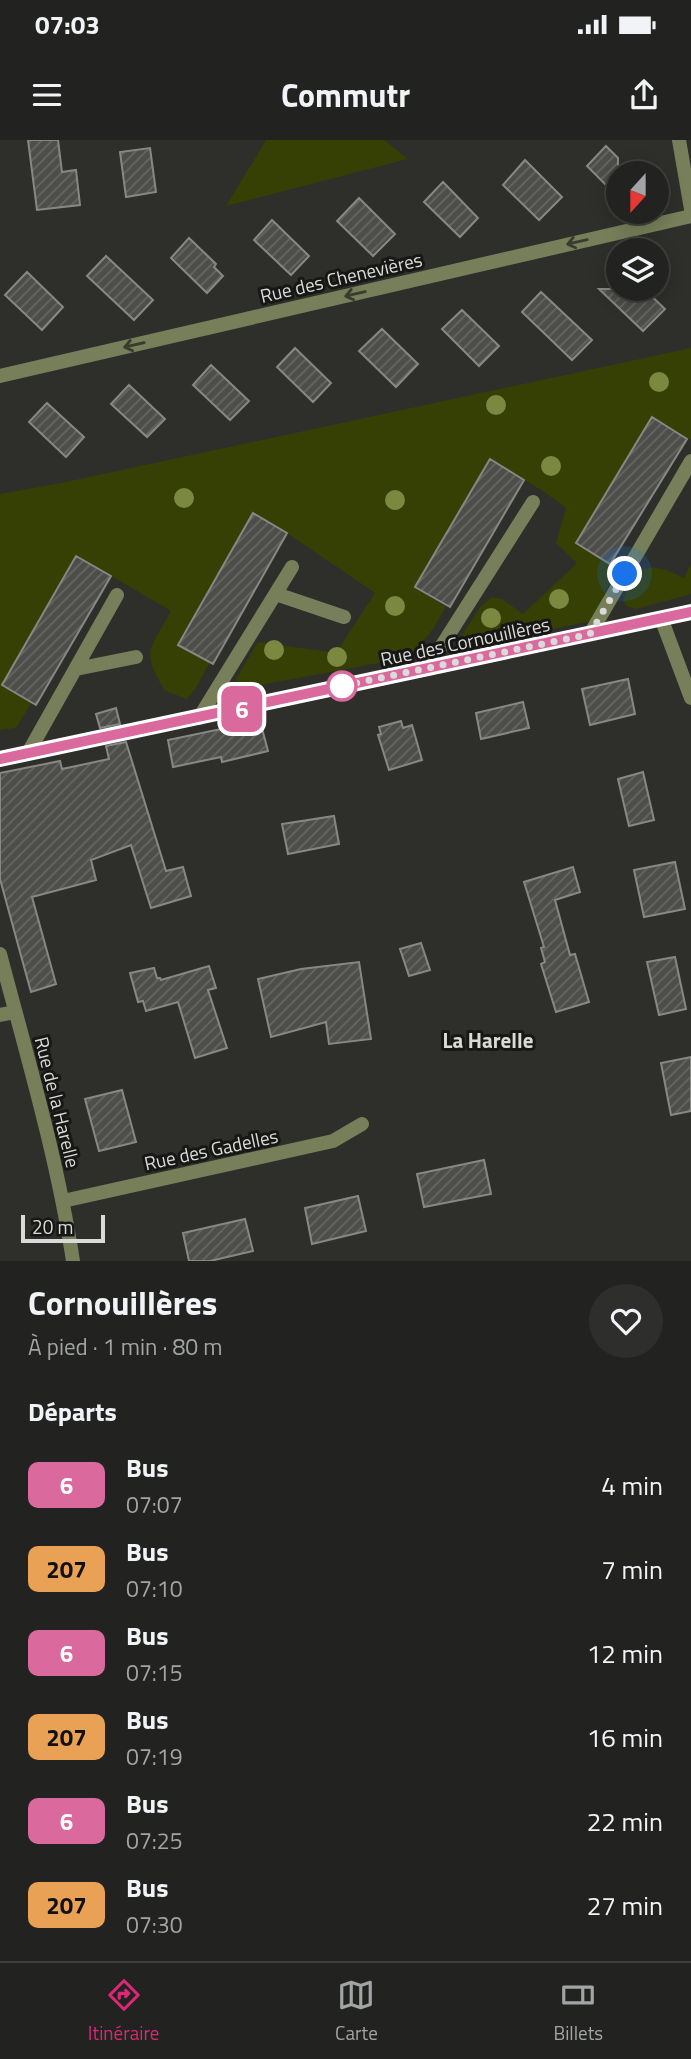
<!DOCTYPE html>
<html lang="fr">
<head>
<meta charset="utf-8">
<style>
  body { margin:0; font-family:"Titillium Web",sans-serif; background:#2e2f2d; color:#f1f3f6; height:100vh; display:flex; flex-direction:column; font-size:26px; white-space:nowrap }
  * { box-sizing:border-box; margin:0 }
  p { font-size:23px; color:#a2a4a5 }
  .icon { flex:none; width:38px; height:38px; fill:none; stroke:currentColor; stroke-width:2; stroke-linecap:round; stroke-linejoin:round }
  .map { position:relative; height:1121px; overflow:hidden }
  .drawer { display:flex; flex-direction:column; background:#222320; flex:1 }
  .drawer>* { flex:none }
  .badge { padding:0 14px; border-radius:10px; font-size:24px; line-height:46px }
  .needle { width:46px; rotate:201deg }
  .fabs { position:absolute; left:606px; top:21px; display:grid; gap:14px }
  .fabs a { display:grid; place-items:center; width:63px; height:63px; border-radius:50%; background:#222320; box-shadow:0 4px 18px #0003,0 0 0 2px #3f403e; font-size:35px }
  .scale { position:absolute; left:21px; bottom:18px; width:84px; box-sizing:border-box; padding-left:7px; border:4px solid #dadbd8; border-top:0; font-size:19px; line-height:24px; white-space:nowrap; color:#dadbd8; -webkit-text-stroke:5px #171715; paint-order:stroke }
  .you { position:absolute; width:35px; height:35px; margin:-18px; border:5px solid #fff; border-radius:50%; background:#1a73e8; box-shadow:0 0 0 10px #1a73e833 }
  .map>.badge { position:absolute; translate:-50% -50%; box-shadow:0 0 0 4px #fff }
  h2 { padding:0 28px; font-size:26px; line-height:63px }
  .round { display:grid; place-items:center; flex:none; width:74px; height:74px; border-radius:37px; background:#2e2f2d }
  .head { display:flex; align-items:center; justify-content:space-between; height:119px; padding:0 28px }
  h1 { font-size:33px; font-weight:700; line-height:52px }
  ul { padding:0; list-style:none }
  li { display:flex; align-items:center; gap:21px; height:84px; padding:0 28px }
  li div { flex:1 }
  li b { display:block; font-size:26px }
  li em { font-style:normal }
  li .badge { min-width:77px; font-weight:700; text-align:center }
  .status { display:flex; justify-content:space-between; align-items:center; height:49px; padding:0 35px; background:#222320; direction:ltr }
  .status svg { height:19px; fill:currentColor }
  header { display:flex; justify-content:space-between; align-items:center; height:91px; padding:0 28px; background:#222320; font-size:32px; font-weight:700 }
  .dock { display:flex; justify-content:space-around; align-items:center; height:98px; border-top:2px solid #3f403e; background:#222320; font-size:19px; color:#a2a4a5 }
  .dock a { display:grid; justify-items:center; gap:4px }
  .dock .current { color:#db2777 }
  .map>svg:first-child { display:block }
</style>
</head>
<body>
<div class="status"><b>07:03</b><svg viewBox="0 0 49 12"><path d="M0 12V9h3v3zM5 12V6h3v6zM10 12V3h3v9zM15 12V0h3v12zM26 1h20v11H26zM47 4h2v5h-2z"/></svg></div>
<header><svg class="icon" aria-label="menu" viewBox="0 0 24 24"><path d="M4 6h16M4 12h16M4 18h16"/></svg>Commutr<svg class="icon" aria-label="share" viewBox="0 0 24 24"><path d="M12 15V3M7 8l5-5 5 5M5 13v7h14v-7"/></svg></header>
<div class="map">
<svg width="691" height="1121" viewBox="0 0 691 1121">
  <defs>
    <pattern id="building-hatch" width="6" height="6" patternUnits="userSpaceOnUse" patternTransform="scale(1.75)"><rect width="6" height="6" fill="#4d4e4a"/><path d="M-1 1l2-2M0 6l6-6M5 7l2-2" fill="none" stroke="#666763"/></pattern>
  </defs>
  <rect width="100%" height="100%" fill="#2e2f2b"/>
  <path fill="#363f04" d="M266,0H384L408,19L226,66Z
    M691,208V299H687L652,277L576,402L610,424L615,431L592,481L470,505L458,501L481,466L492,457L502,459L523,474L577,423L556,403L566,368L543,351L490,320L416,447L446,467L433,489L411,517L239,549L236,539L258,502L336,513L375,453L287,393L253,373L178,505L210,522L196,548L187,559L165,551C140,510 150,510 171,471L77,416L3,545L32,562L16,588L0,590V354L61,343Z
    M691,424V454L636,469L626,466L623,460C638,421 650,422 684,438Z"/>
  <path fill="url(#building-hatch)" stroke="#878883" stroke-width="2" d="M28,0H58L62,32L76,30L80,65L37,70Z
    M606,6L618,18V57L587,26Z
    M150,8L156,52L126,57L120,12Z
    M525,20L562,57L539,80L503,45Z
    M443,42L478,78L460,97L424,62Z
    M359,58L395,94L373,116L337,81Z
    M272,80L309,116L291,135L254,100Z
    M189,98L216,124L214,127L223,136L207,153L171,118Z
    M106,116L153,160L134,180L87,136Z
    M27,132L63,167L42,190L5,155Z
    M599,149H644L665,169L643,191Z
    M541,152L592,200L572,220L522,172Z
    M462,170L499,206L479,226L442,189Z
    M382,189L418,224L396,247L359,211Z
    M295,208L331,243L313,262L277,227Z
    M211,225L249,261L230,280L193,245Z
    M129,245L165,279L147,297L111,264Z
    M47,263L84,297L66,317L29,282Z
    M652,277L687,299L610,424L576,403Z
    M490,319L524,340L450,467L415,447Z
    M253,373L287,393L213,524L178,505Z
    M76,416L111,436L36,565L2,545Z
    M628,539L635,574L590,585L582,549Z
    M523,562L529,588L481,599L476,573Z
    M116,568L120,584L100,588L96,574Z
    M260,581L268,611L222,622L221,617L173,627L168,600Z
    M401,581L403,588L412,585L422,620L389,630L378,595L381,594L379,587Z
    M126,602L166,731L183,727L191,756L151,768L131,705L91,720L96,740L32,757L56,844L31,852L0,739V633L60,621L62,629L109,619L106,606Z
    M643,632L654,680L629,686L618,639Z
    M334,676L339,704L288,714L282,684Z
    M675,722L685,769L644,777L634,730Z
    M573,727L580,752L555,760L570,815L575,814L589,862L556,872L541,824L545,822L541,808L544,807L524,742Z
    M421,803L430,830L409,836L400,809Z
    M675,817L686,869L659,875L647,822Z
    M359,822L371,899L329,904L326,882L271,897L258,839L301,829Z
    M209,826L216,848L208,850L227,908L195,918L178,862L146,871L143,861L138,862L130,833L154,828L157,838H160L161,840Z
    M691,917V971L671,975L661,923Z
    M122,950L136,1002L99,1011L85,959Z
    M484,1020L491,1054L424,1067L417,1034Z
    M358,1056L366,1091L312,1104L305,1068Z
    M245,1079L253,1111L210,1121H189L183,1093Z"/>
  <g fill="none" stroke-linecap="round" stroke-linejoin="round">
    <path stroke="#767f59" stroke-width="14" d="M276,454L344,477
      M590,494L691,321
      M76,529L136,517
      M427,529L533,362
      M199,578L292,427
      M28,613L117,455"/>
    <path stroke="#767f59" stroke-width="14" d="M679,0L691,69
      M0,236L691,76
      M661,478L691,558
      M0,619L691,472
      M0,875L15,872
      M63,1061L333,1001L362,984"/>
    <path stroke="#767f59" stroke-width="14" d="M0,814C27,916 57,1017 73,1121"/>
  </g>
  <g fill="#7b8840">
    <circle cx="659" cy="242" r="10"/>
    <circle cx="496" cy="265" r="10"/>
    <circle cx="551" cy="326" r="10"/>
    <circle cx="184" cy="358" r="10"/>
    <circle cx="395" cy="360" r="10"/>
    <circle cx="559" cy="459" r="10"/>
    <circle cx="395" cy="466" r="10"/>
    <circle cx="491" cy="478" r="10"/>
    <circle cx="274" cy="510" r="10"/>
    <circle cx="337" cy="517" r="10"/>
  </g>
  <defs><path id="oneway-shaft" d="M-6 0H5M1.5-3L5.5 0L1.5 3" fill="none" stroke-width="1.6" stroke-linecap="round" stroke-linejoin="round" transform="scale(1.75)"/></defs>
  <g stroke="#383b2d">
    <use href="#oneway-shaft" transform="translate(577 102) rotate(167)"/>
    <use href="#oneway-shaft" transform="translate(355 154) rotate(167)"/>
    <use href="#oneway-shaft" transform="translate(134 205) rotate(167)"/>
  </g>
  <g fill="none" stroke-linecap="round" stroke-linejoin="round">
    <g stroke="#fff" stroke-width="16">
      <path id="line" d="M0,619L691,472"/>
    </g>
    <use href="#line" stroke="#da6a9d" stroke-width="10"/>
    <path stroke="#dadbd8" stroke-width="7" stroke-dasharray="0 12.6" d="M342,546L337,547L590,494L625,434"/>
  </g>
  <circle fill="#fff" stroke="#da6a9d" stroke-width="3.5" cx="342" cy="546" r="14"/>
  <g text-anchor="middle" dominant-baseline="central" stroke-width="6" stroke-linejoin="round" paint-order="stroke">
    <g font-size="19" fill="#dadbd8" stroke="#171715">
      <text transform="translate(341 137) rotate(-13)">Rue des Chenevières</text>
      <text transform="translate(465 501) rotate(-12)">Rue des Cornouillères</text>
      <text transform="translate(58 962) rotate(76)">Rue de la Harelle</text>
      <text transform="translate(211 1009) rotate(-12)">Rue des Gadelles</text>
    </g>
    <g font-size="21" font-weight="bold" fill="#dadbd8" stroke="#171715">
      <text x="488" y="900">La Harelle</text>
    </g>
  </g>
</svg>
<div class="fabs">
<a><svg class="needle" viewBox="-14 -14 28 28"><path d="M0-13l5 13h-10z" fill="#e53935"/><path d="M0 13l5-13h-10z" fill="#a2a4a5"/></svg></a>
<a><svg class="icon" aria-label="layers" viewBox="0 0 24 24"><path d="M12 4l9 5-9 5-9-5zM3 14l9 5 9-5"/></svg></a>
</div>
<div class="scale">20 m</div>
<div class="you" style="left:625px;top:434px"></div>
<b class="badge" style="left:242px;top:569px;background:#da6a9d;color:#fff">6</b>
</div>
<section class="drawer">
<div class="head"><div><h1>Cornouillères</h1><p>À pied · 1 min · 80 m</p></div><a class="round"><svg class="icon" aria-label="heart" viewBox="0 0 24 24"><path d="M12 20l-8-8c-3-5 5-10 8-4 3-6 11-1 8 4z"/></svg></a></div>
<h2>Départs</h2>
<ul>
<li><span class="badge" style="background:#da6a9d;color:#fff">6</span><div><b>Bus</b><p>07:07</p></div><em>4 min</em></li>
<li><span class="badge" style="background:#e9a255;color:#111">207</span><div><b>Bus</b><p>07:10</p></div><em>7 min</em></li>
<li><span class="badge" style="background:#da6a9d;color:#fff">6</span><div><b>Bus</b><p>07:15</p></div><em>12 min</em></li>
<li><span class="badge" style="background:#e9a255;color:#111">207</span><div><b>Bus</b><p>07:19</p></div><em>16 min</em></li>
<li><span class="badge" style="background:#da6a9d;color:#fff">6</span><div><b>Bus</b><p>07:25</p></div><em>22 min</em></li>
<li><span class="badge" style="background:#e9a255;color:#111">207</span><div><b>Bus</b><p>07:30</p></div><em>27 min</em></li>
</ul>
</section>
<nav class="dock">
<a class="current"><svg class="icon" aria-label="directions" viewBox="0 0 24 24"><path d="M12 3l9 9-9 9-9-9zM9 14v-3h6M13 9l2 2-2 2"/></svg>Itinéraire</a>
<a><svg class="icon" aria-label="map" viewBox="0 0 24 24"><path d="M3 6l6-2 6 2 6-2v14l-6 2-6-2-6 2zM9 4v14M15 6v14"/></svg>Carte</a>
<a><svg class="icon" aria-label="tickets" viewBox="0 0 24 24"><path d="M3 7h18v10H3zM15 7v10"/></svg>Billets</a>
</nav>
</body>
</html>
